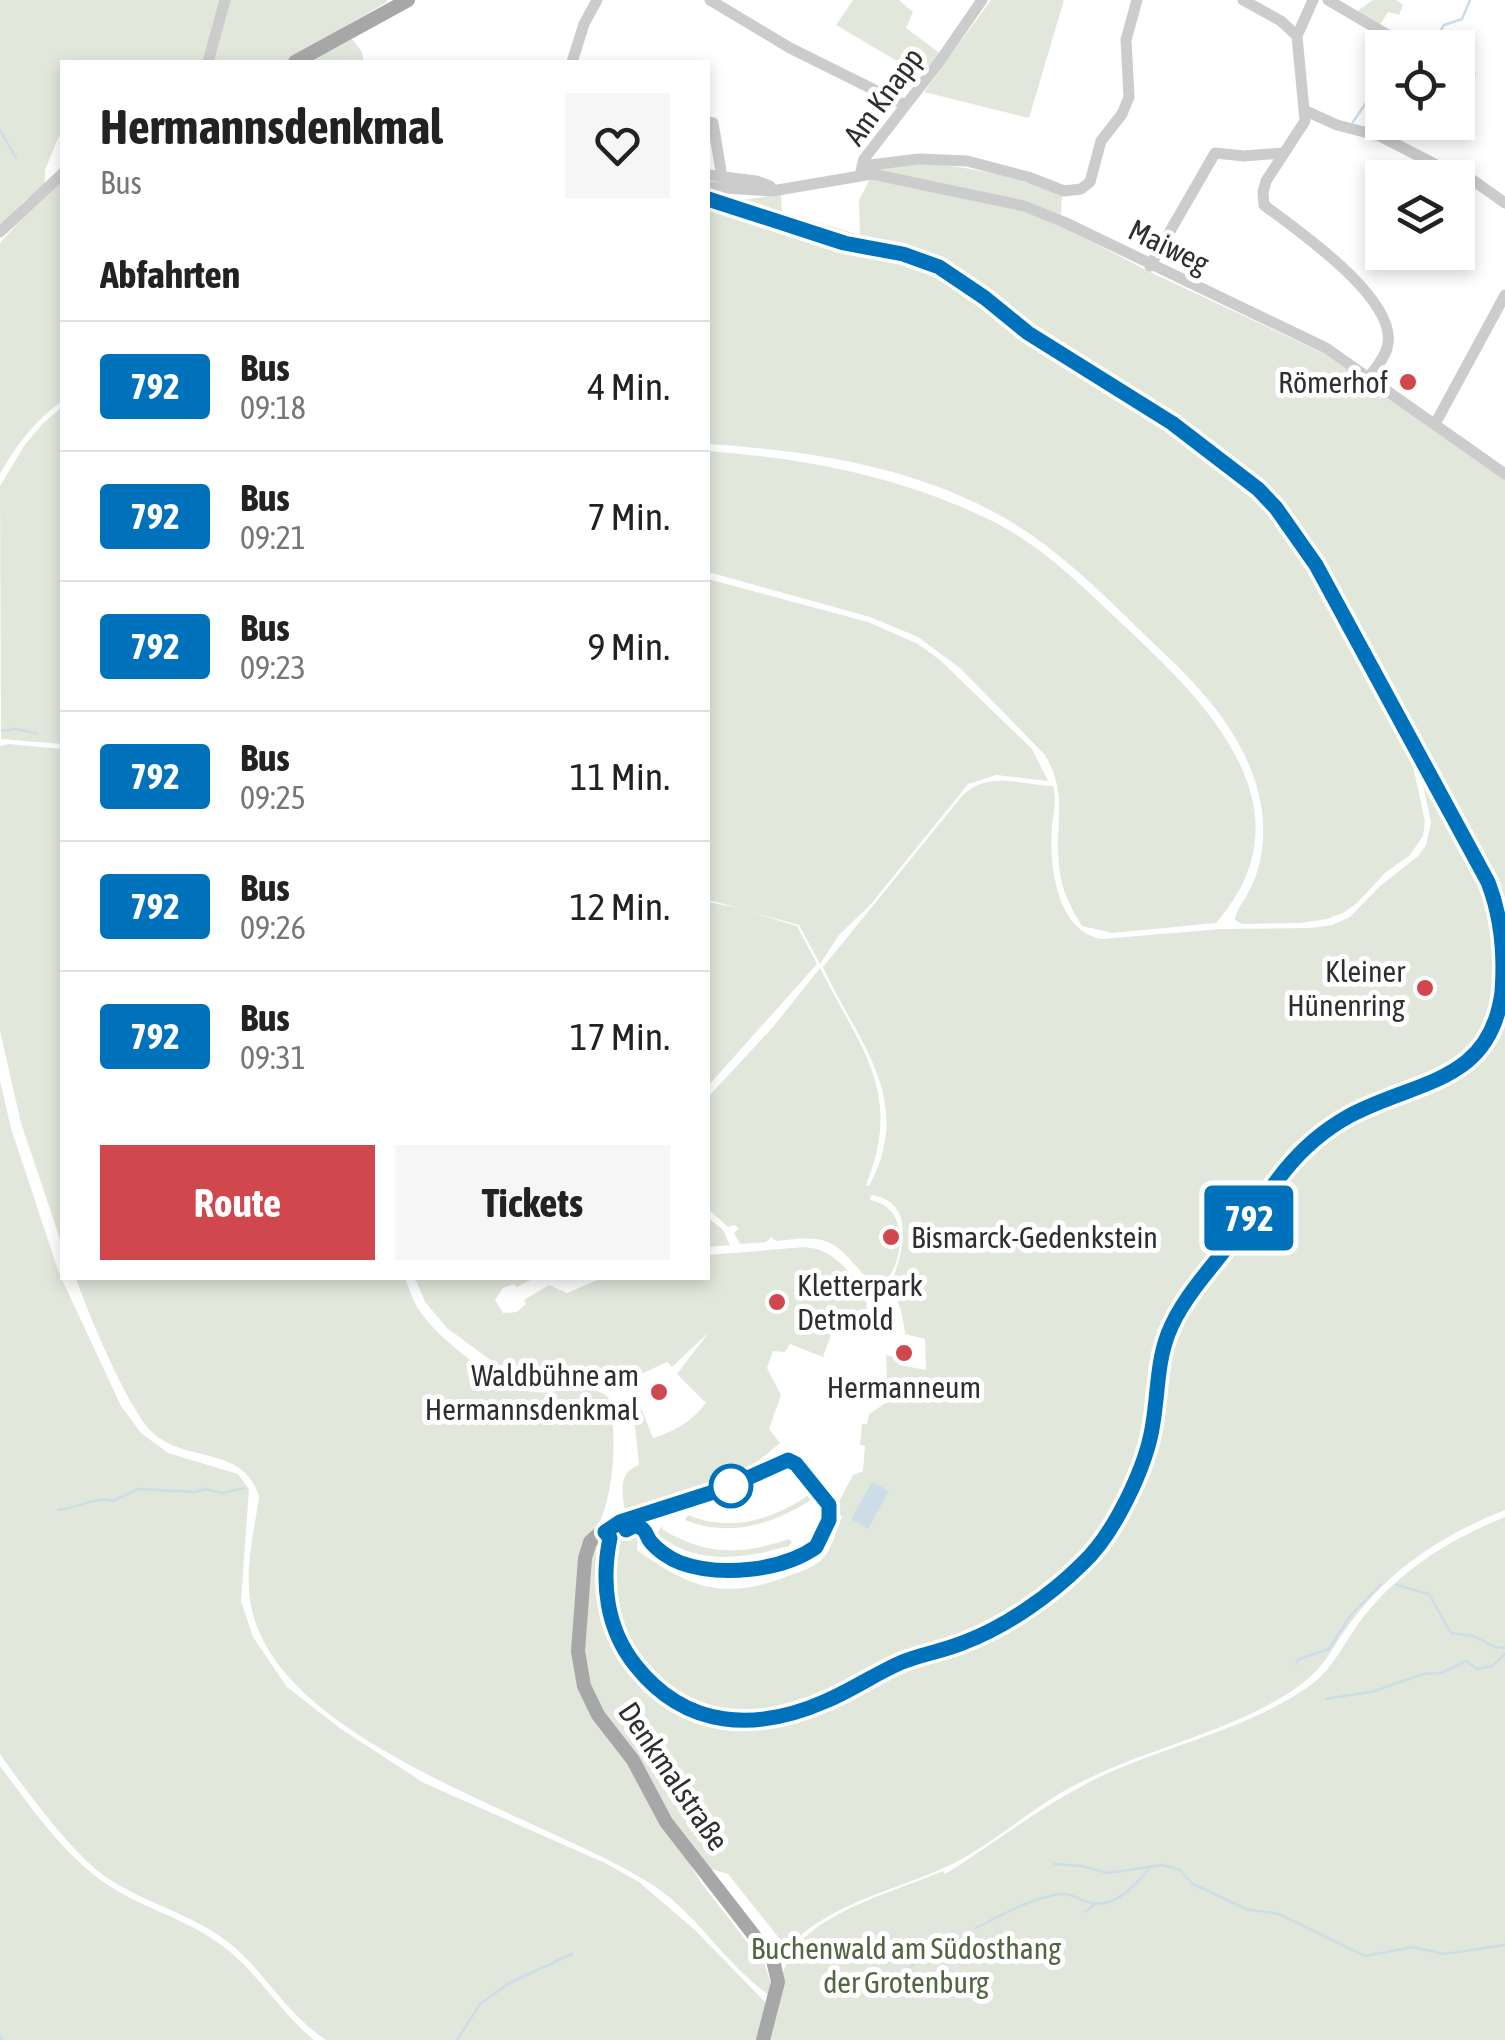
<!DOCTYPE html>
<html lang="de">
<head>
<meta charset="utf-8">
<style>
  body { margin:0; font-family:"Asap Condensed",sans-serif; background:#f6f6f6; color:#222; height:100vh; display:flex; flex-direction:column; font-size:38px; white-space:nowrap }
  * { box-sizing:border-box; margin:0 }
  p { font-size:32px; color:#767676 }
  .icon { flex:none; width:55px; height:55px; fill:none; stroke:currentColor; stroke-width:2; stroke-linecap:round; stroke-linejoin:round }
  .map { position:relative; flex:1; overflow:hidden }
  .drawer { position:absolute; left:60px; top:60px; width:650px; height:1220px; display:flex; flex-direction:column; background:#fff; border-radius:0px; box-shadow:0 5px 15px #0003 }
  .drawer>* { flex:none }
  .badge { padding:0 20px; border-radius:8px; font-size:35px; line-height:65px }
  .fabs { position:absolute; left:1365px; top:30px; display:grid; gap:20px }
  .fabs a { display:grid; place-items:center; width:110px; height:110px; border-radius:0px; background:#fff; box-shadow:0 5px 15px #0003; font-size:50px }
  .map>.badge { position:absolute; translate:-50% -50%; box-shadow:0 0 0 5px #fff }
  h2 { padding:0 40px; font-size:38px; line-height:90px }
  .round { display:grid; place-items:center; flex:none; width:105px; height:105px; border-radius:0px; background:#f6f6f6 }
  .summary { display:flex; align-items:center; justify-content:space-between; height:170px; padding:0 40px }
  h1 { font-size:48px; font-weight:700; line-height:75px }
  .primary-button { display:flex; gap:20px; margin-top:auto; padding:20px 40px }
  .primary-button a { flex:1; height:115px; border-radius:0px; background:#d0474d; color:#fff; font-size:40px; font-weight:700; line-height:115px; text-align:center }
  .primary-button a+a { background:#f6f6f6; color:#222 }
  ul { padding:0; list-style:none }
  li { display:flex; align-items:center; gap:30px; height:130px; padding:0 40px; border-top:2px solid #e0e0e0 }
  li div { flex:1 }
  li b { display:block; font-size:38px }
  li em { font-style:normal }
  li .badge { min-width:110px; font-weight:700; text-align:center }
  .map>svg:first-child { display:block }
</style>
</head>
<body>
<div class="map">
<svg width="1505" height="2040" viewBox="0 0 1505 2040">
  <rect width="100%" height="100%" fill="#fff"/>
  <path fill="#e2e7dc" d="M0,0H221L204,62H62V129L45,170V185L23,202L0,229Z
    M229,0H387V2L284,62H212Z
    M853,0H899L913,12L906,28L941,54L924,77L836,25Z
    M991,0H1064L1029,118L924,92Z
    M1373,0H1396L1403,5L1399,15L1388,12L1379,26L1356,12Z
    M352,39L362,52L364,62H308Z
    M931,164C978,168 1019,178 1062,196L1061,215L872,168Z
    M870,179L1023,210L1060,225L1148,271L1323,353L1505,479V919L1322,564C1253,450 1142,402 1036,330C1009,312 987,285 957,270C923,252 886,246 848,236C811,226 776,212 740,200L781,195L782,212L860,235L859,200Z
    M62,181V401C34,422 17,444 0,474V243L42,196Z
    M708,207L898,260L936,272L953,281L1168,427L1270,511L1309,566L1410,752L1425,821L1423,836L1410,855L1385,873L1356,904L1343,913L1327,919L1300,923L1242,924L1235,920C1236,909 1243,903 1248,893C1263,866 1266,835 1261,805C1249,738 1201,687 1153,643C1113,604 1073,563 1027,532C933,469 818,451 708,444Z
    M62,407V744L1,739L0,486L24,446L42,424Z
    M708,451C804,458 898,476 986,518C1037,542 1077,581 1117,619C1203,699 1317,807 1216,923L1112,933L1082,926C1070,907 1061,888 1059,866C1054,823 1069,796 1045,755L960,668L918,637L870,617L708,572Z
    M708,579L868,622L918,644L940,660L1032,749L1048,781L996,775L968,784L871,904L839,935L820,964L799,925L747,911L797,926L817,964L708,1086V902L739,908L708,900Z
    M9,744L62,749V1245L21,1123L0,1031V746Z
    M1420,770L1483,885L1496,921L1498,983L1490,1024L1464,1060L1318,1131L1159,1340L1141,1446L1099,1540L1071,1569L983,1629L827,1695L768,1713L748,1716L705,1708L667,1686L639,1659L620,1625L611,1591V1555L616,1541L626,1535L638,1539L637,1550C690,1588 724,1601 788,1576C802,1571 819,1566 827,1553C834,1542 837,1528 842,1517L835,1509L853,1475L863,1471L865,1446L860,1445L862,1424H867L869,1414L887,1402V1385L944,1382L943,1378L887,1380L886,1355L899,1358L900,1365L926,1370L925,1339L905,1334C903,1317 901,1302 889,1289C901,1259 920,1202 871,1195L870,1200C911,1207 905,1263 882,1285C860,1281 849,1248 825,1241C810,1236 791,1240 776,1241L771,1237L766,1242L740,1244L734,1233L739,1228L734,1225L728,1227L708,1209V1097L773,1027L820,968C860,1048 904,1092 866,1185L869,1186C916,1099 857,1042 823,967L963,795C989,770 1020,785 1053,786C1057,799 1054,812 1052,825C1049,865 1056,931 1102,939L1221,929L1311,928L1332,925L1350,917L1379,887L1418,856L1426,845L1431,823Z
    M1505,1014V1510C1449,1532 1396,1565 1358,1613C1326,1652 1331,1667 1284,1696C1221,1734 1147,1749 1081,1782C1036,1804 999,1840 954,1863C895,1892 834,1900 787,1948L728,1874L707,1868L699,1859L600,1712L583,1668L589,1560L600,1537L604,1541L599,1566L603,1613L618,1653L641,1683L670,1708L696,1720L727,1728L771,1725L802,1717L899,1671L993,1638L1082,1574L1107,1545L1179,1327L1292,1172L1308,1154L1341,1129L1469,1071L1493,1041Z
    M0,1081L11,1128L59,1273L121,1406L141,1433L168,1453L238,1474L249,1489L241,1601L253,1637L287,1687L341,1729L424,1783L605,1863L639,1882L695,1930L767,2004L756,2040H326C284,2012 265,1971 228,1942C192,1914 144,1903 106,1877C73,1855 24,1788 0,1754Z
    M708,1218L723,1230L730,1245L708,1247Z
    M805,1247C833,1249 850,1272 866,1293L867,1318L862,1328L836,1321L823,1357L790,1344L785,1352L773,1351L767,1368L781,1395L769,1429L780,1443L751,1467L631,1511L624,1507C622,1488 619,1472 639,1465L633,1406L640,1405L653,1438C676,1431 692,1421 706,1403L677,1374L709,1332L672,1367L667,1362L639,1375L612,1381L541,1383L512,1376L447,1328L425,1302L415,1278H534L517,1287L514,1284L503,1288L495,1300L503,1313L517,1312L526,1304L524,1300L549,1285L567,1293L602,1278H708V1255Z
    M76,1278H405C410,1290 413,1302 421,1313C440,1340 500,1388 533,1392C559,1395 586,1380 608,1397C619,1425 614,1514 591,1534L573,1649L621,1748L702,1884L765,1965L771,1985L769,1995C724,1964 696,1911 648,1882C543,1816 282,1744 252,1610C243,1574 254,1533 259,1497C244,1444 185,1464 152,1432C128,1409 87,1311 76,1278Z
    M812,1492L816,1497C775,1523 732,1539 685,1520L688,1515C729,1533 778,1519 812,1492Z
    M1505,1517V2040H768C774,2014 778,1979 789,1958C811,1913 899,1890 943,1871L945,1874C998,1841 1049,1800 1106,1774C1173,1744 1247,1729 1308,1687C1336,1668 1347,1635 1369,1610C1405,1567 1453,1538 1505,1517Z
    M662,1526L663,1530C709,1556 740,1555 789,1539L792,1542L789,1546C743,1559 697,1566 657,1534Z
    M0,1766C31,1807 64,1856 108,1885C142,1908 184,1918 217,1942C255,1967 278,2011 314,2040H0Z"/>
  <path fill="#cddde8" d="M872,1482L889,1491L868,1529L851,1519Z"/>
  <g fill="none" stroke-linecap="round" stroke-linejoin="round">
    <path stroke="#cddde8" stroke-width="2.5" d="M1433,43L1444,25L1462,19L1470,0
      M1353,122L1382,79
      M0,130L16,158
      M2,731L15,729L36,733
      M58,1510C76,1509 97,1496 113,1501L138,1489L195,1492L205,1489L222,1493L245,1488
      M1397,1585L1429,1594L1451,1633L1473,1636L1495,1647L1505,1648
      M1296,1664L1299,1659L1329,1649L1350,1616L1381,1584
      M1326,1699L1375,1691L1423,1674L1441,1673L1466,1661L1477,1669L1492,1666L1505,1654
      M1054,1864L1081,1866L1108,1873L1163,1865L1180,1870L1193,1884L1246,1909L1279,1914L1365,1956L1413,1947L1444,1954L1505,1945
      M1085,1912L1095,1904
      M976,1928C1003,1914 1028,1900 1058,1894C1069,1892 1077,1899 1088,1902C1114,1910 1133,1887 1148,1870
      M892,1977L966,1935
      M0,2036L2,2040
      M457,2040L480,2004L509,1983L572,1954"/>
    <path stroke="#ccc" stroke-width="11" d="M710,0L790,48L905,105
      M1243,0L1281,21L1297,36L1305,121L1266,181L1263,192L1264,205C1297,230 1395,297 1388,343C1387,355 1376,368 1369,377
      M1328,0L1410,48
      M1297,36L1313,0
      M208,62L225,0
      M572,62L584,24L597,0
      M1458,75L1470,73
      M1306,111L1337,125L1380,136L1452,173L1467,176L1505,203
      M708,122L713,123L722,177
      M862,166L919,159L967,161L1028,177L1064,191L1081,189L1090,182L1101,141L1122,114L1129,97L1126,40L1137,0
      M861,171L864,159L940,61L982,0
      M708,175L756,181L770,186L772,191
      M708,187L772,191L872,174L1024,206L1064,222L1326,348L1505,474
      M0,232L62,174
      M1150,266L1215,153L1244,156L1283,153
      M1435,424L1505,295"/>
    <path stroke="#a7a7a7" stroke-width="14" d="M295,62L408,0
      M708,199C755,211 799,232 846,243C878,251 912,253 942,268C974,284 998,312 1027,332C1135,407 1244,448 1316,565L1488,881C1502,918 1505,953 1502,992C1492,1078 1421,1082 1356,1113C1328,1126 1305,1146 1286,1169C1262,1199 1240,1230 1217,1260C1199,1283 1178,1307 1168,1335C1157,1364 1158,1394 1153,1424C1148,1462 1118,1525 1093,1553C1066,1585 1002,1628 963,1643C942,1651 920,1655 899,1664C856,1682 820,1707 774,1718C693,1736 619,1675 606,1595C603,1574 608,1556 609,1535L601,1532L590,1542L585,1558L578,1651L584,1686L598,1715L633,1760L666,1822L773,1960L778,1982L763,2040"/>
  </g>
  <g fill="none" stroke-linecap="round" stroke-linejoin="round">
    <g stroke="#fff" stroke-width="22">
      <path id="line" d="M626,1530C632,1527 635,1524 641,1528C646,1530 647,1537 650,1541C657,1550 670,1559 681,1563C720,1577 782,1571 816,1547L829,1520V1505L796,1464L788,1460L723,1489L620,1522L605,1532L610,1538C601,1582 606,1629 636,1666C686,1729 756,1732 826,1701C852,1690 875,1674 900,1663C921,1654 944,1651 965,1642C1007,1626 1051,1595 1083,1563C1114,1534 1147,1466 1153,1423C1158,1393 1157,1363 1168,1334C1180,1302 1206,1274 1227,1247C1247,1221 1266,1194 1286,1169C1304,1147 1324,1130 1349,1116C1416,1080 1490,1084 1502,992C1505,953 1502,918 1488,882L1316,565L1276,508L1258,489L1172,423L1028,333L985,298L939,267L903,254L844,243L708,199"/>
    </g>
    <use href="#line" stroke="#0072bc" stroke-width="15"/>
  </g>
  <g fill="#d0474d" stroke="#fff" stroke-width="4">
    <circle cx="1408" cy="382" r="10"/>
    <circle cx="1425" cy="988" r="10"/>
    <circle cx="891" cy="1237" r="10"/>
    <circle cx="777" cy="1302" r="10"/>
    <circle cx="904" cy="1353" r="10"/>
    <circle cx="659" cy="1392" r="10"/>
  </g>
  <circle fill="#fff" stroke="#0072bc" stroke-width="5" cx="731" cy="1486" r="20"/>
  <g text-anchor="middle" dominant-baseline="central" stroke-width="10" stroke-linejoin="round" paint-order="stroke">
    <g font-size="30" fill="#2f2f2f" stroke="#fff">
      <text transform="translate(883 96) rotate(-54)">Am Knapp</text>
      <text transform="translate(1169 246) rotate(26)">Maiweg</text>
      <text transform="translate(674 1776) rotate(56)">Denkmalstraße</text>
    </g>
    <g font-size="30" fill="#2f2f2f" stroke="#fff" text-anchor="end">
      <text x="1388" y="382">Römerhof</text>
      <text x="1405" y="971">Kleiner<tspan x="1405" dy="34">Hünenring</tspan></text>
      <text x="911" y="1237" text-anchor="start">Bismarck-Gedenkstein</text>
      <text x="797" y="1285" text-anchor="start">Kletterpark<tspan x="797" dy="34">Detmold</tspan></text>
      <text x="639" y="1375">Waldbühne am<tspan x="639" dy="34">Hermannsdenkmal</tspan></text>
      <text x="904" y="1387" text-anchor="middle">Hermanneum</text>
    </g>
    <g font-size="30" fill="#516642" stroke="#fff">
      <text x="906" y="1948">Buchenwald am Südosthang<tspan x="906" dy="34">der Grotenburg</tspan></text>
    </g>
  </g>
</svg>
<div class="fabs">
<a><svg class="icon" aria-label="locate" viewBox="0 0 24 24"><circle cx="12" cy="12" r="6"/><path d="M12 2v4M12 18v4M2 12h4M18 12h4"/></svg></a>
<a><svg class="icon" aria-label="layers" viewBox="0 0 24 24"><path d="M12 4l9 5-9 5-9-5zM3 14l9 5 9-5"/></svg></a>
</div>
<b class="badge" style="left:1249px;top:1218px;background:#0072bc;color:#fff">792</b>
<section class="drawer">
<div class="summary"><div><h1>Hermannsdenkmal</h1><p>Bus</p></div><a class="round"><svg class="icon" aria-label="heart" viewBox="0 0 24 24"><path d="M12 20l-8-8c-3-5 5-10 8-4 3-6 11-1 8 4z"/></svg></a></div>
<h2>Abfahrten</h2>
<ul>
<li><span class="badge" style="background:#0072bc;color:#fff">792</span><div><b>Bus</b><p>09:18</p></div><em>4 Min.</em></li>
<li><span class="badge" style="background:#0072bc;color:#fff">792</span><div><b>Bus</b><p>09:21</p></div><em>7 Min.</em></li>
<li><span class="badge" style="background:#0072bc;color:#fff">792</span><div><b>Bus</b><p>09:23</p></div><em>9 Min.</em></li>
<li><span class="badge" style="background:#0072bc;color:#fff">792</span><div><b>Bus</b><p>09:25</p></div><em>11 Min.</em></li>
<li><span class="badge" style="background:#0072bc;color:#fff">792</span><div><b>Bus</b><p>09:26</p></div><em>12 Min.</em></li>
<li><span class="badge" style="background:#0072bc;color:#fff">792</span><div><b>Bus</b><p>09:31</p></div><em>17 Min.</em></li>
</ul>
<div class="primary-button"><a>Route</a><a>Tickets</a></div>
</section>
</div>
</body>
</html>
